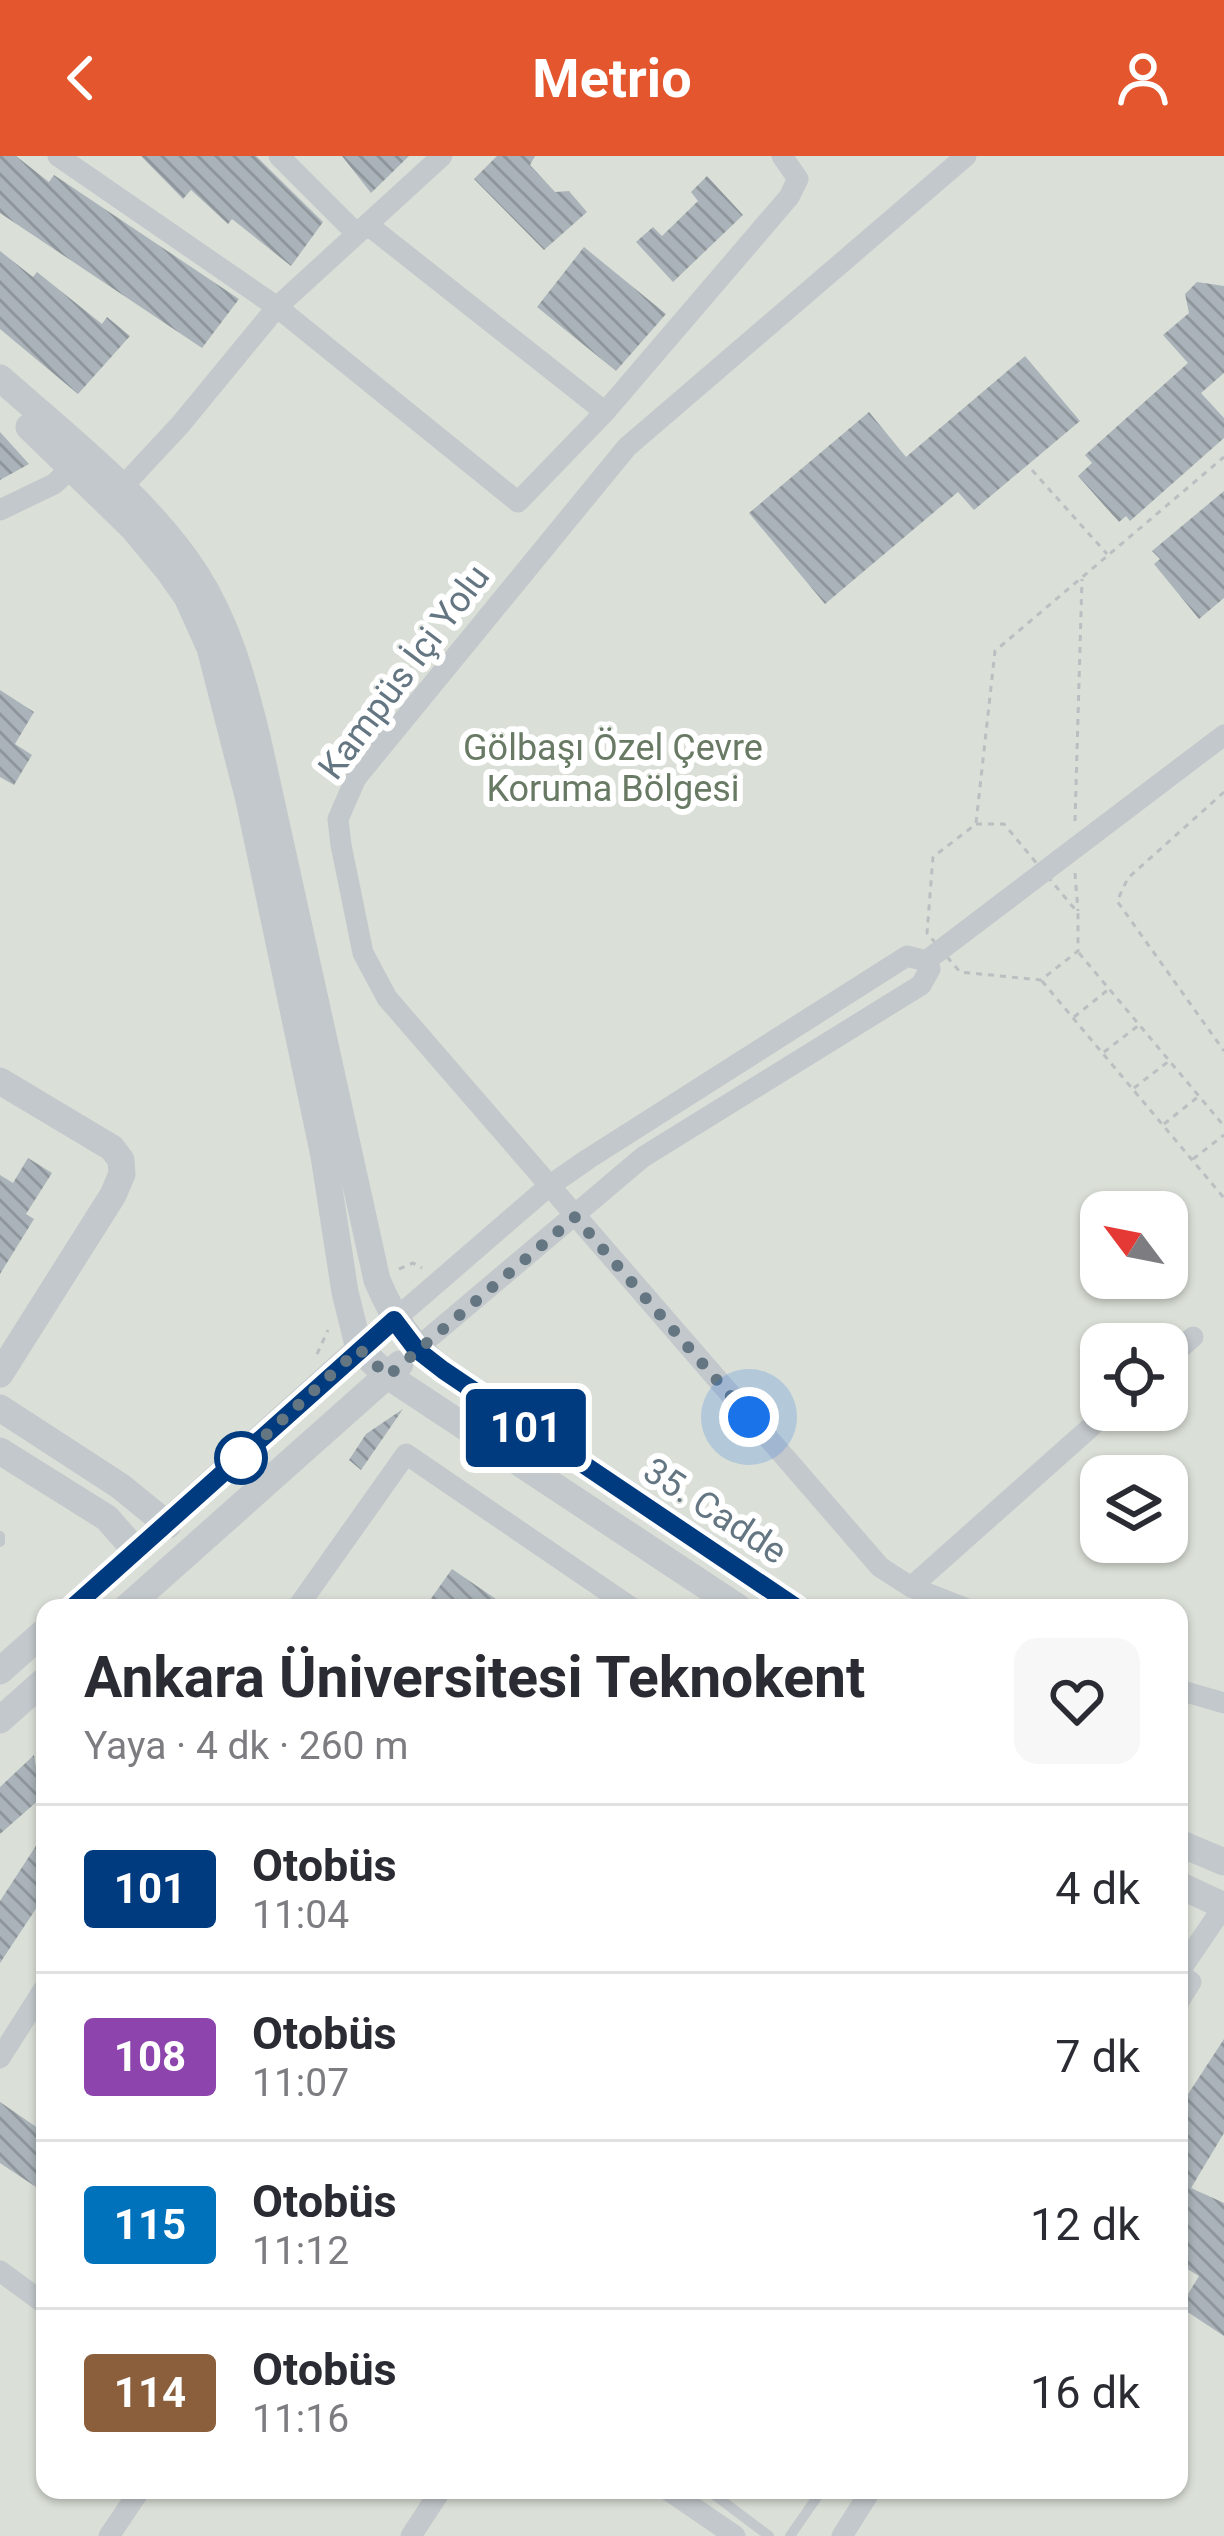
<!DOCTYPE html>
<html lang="tr">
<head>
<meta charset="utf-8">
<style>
  body { margin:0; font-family:Roboto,sans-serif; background:#f7f7f7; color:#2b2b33; height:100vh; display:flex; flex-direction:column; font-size:45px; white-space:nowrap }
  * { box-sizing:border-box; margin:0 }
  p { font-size:39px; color:#7c7c81 }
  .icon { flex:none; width:66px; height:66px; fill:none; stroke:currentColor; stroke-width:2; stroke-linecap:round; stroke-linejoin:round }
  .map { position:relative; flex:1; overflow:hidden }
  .details { position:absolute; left:36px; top:1443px; width:1152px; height:900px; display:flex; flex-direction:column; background:#fff; border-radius:24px; box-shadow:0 3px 9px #0004 }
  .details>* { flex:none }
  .badge { padding:0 24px; border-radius:9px; font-size:42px; line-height:78px }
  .needle { width:78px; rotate:302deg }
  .controls { position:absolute; left:1080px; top:1035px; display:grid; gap:24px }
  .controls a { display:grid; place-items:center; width:108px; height:108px; border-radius:24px; background:#fff; box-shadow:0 3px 9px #0004; font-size:60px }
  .you { position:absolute; width:60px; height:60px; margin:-30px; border:9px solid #fff; border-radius:50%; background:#1a73e8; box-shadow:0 0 0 18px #1a73e833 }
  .map>.badge { position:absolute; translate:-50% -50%; box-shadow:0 0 0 6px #fff }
  .round { display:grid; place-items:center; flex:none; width:126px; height:126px; border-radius:24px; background:#f7f7f7 }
  .overview { display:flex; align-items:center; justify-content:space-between; height:204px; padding:0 48px }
  h1 { font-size:57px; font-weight:700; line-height:90px }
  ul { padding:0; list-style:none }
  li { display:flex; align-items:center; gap:36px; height:168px; padding:0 48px; border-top:3px solid #e1e1e2 }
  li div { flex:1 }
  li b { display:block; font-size:45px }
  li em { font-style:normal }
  li .badge { min-width:132px; font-weight:700; text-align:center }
  header { display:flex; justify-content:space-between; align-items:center; height:156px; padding:0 48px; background:#e4572e; color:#fff; font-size:54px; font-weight:700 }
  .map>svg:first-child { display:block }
</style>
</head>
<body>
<header><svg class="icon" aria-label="back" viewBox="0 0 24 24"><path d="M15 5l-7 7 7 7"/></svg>Metrio<svg class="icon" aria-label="person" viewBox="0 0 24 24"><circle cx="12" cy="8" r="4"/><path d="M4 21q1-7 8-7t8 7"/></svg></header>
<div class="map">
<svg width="1224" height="2380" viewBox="0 0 1224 2380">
  <defs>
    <pattern id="building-back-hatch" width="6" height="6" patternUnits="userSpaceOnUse" patternTransform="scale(3)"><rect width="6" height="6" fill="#aab3b9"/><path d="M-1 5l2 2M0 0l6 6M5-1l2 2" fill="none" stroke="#8e969c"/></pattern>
  </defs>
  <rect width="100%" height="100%" fill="#fafaf8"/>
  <path fill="#dadfd7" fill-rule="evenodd" d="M0,0H1224V2380H0ZM1101,1056H1167V1122H1101ZM1101,1188H1167V1254H1101ZM1101,1320H1167V1386H1101ZM45,1452H1179V2334H45Z"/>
  <path fill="url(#building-back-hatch)" d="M0,0H16L49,26L54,19L239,143L202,192L0,57Z
    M141,0H256L323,66L291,110L232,63L228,68L191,34L183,43Z
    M342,0H409L371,37Z
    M497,0H535L530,9L555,36L569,35L587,56L544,94L474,23Z
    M707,20L743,59L673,126L636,86L653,71L662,80L698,45L691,36Z
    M584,91L666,158L616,215L537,151Z
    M0,95L33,121L37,116L102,168L107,161L130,180L78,238L0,173Z
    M1197,126L1224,130V217L1201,237L1224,262V282L1130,365L1126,360L1119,366L1078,320L1092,307L1085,299L1188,207L1163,179L1189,157L1185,138Z
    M1025,200L1080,265L974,354L958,336L825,448L749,357L869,256L906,301Z
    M0,276L29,308L0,324Z
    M1224,335V442L1199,463L1154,408L1160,403L1152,395Z
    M0,534L34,556L15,588L32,599L14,629L0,621Z
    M28,1002L52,1017L26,1058L34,1063L0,1118V1019L13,1027Z
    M403,1253L361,1314L349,1304L366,1278Z
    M452,1413L509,1452H442L430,1444Z
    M34,1599L41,1642L0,1678V1631Z
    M45,1676V1739L0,1807V1745Z
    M1224,1883V1977L1191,2032L1224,2047V2180L1180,2151L1199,2120L1179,2108V1952Z
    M0,1946L45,1977V2037L0,2007Z"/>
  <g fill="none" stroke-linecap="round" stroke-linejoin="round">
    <path stroke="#bbbfc2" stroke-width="3" stroke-dasharray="6 6" stroke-linecap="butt" d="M1032,314L1107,398
      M1224,636L1128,722L1117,745L1224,895
      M1075,665L1082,423
      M976,667L995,495L1224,301
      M976,668H1004L1078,757V795L1041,824L960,816L927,777L933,701Z
      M1075,717L1078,755
      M1079,797L1224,970
      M1042,825L1224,1042
      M1074,861L1109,833
      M1104,896L1139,869
      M1134,932L1169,905
      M1164,968L1199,940
      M1193,1003L1224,979
      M399,1113L413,1107L422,1112
      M317,1198L328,1174"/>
    <path stroke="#c3c8cc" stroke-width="10" d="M0,1380V1386
      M708,2334L769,2380
      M790,2380L822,2334"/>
    <path stroke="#c3c8cc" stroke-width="21" d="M58,0L277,151L518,346L605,256L789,41L798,23L782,0
      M279,0L357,78
      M368,69L605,256
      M112,342L180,269L277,151L442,0
      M0,354L54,328L80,304
      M926,805L1224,579
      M394,1164L549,1030L588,1003L907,800L926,805L930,813L921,829L643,1001L416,1193
      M1167,1204L1193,1181
      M911,1431L1110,1254
      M297,1452L406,1298L632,1452
      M965,1452L911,1431L880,1411L387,842L363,797L341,689L338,663L356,622L627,291L966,0
      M1179,1534L1224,1547
      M1179,1816L1224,1750
      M1179,1818L1191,1826L1179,1845
      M0,1902L45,1831
      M0,2115L45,2148
      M668,2334L735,2380
      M109,2380L140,2334
      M411,2380L441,2334
      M842,2380L871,2334"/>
    <path stroke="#c3c8cc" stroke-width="27" d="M0,222C66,280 148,344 196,418C228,468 243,524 257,581L377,1124C393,1162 410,1188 443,1214L797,1452
      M29,271L133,372L168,414L187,441L210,492L249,644L324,1000L345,1136L359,1193L388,1220L739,1452
      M0,925L112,992L121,1004L122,1018L113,1039L0,1218
      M0,1252L120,1330L168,1369
      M0,1295L107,1362L136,1395
      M72,1452L372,1182
      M126,1452L400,1208
      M0,1515L45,1475
      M0,1564L45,1524
      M1179,1687L1224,1706
      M1179,1729L1224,1750"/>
  </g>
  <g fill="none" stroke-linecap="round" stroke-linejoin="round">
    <g stroke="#fff" stroke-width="27">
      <path id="line" d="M72,1452L394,1164L416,1193L443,1214L797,1452"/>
    </g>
    <use href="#line" stroke="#003b80" stroke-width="18"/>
    <path stroke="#657683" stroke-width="12" stroke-dasharray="0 21.6" d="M241,1302L230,1312L359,1193L388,1220L575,1061L749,1261"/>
  </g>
  <circle fill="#fff" stroke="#003b80" stroke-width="6" cx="241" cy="1302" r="24"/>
  <g text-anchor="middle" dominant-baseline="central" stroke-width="12" stroke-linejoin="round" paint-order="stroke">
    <g font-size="36" fill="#657683" stroke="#fff">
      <text transform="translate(404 516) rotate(-53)">Kampüs İçi Yolu</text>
      <text transform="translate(715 1355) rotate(33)">35. Cadde</text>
    </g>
    <g font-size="36" fill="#687a64" stroke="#fff">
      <text x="613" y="592">Gölbaşı Özel Çevre<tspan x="613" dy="41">Koruma Bölgesi</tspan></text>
    </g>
  </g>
</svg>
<div class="controls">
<a><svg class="needle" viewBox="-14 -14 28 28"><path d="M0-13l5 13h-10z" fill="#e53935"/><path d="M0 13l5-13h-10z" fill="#7c7c81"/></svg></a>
<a><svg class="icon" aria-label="locate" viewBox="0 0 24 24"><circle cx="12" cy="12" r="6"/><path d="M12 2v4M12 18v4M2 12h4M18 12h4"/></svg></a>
<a><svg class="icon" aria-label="layers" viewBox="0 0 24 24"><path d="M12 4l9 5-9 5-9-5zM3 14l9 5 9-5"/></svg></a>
</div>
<div class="you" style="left:749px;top:1261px"></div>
<b class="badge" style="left:526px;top:1272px;background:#003b80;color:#fff">101</b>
<section class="details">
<div class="overview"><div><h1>Ankara Üniversitesi Teknokent</h1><p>Yaya · 4 dk · 260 m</p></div><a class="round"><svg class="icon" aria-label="heart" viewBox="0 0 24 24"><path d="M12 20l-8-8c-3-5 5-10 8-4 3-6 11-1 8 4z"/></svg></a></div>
<ul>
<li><span class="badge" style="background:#003b80;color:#fff">101</span><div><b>Otobüs</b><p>11:04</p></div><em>4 dk</em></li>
<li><span class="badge" style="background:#8e44ad;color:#fff">108</span><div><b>Otobüs</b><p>11:07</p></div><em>7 dk</em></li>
<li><span class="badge" style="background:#0072bc;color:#fff">115</span><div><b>Otobüs</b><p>11:12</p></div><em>12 dk</em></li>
<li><span class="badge" style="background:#8b5e3c;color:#fff">114</span><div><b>Otobüs</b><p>11:16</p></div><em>16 dk</em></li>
</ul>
</section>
</div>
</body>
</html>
